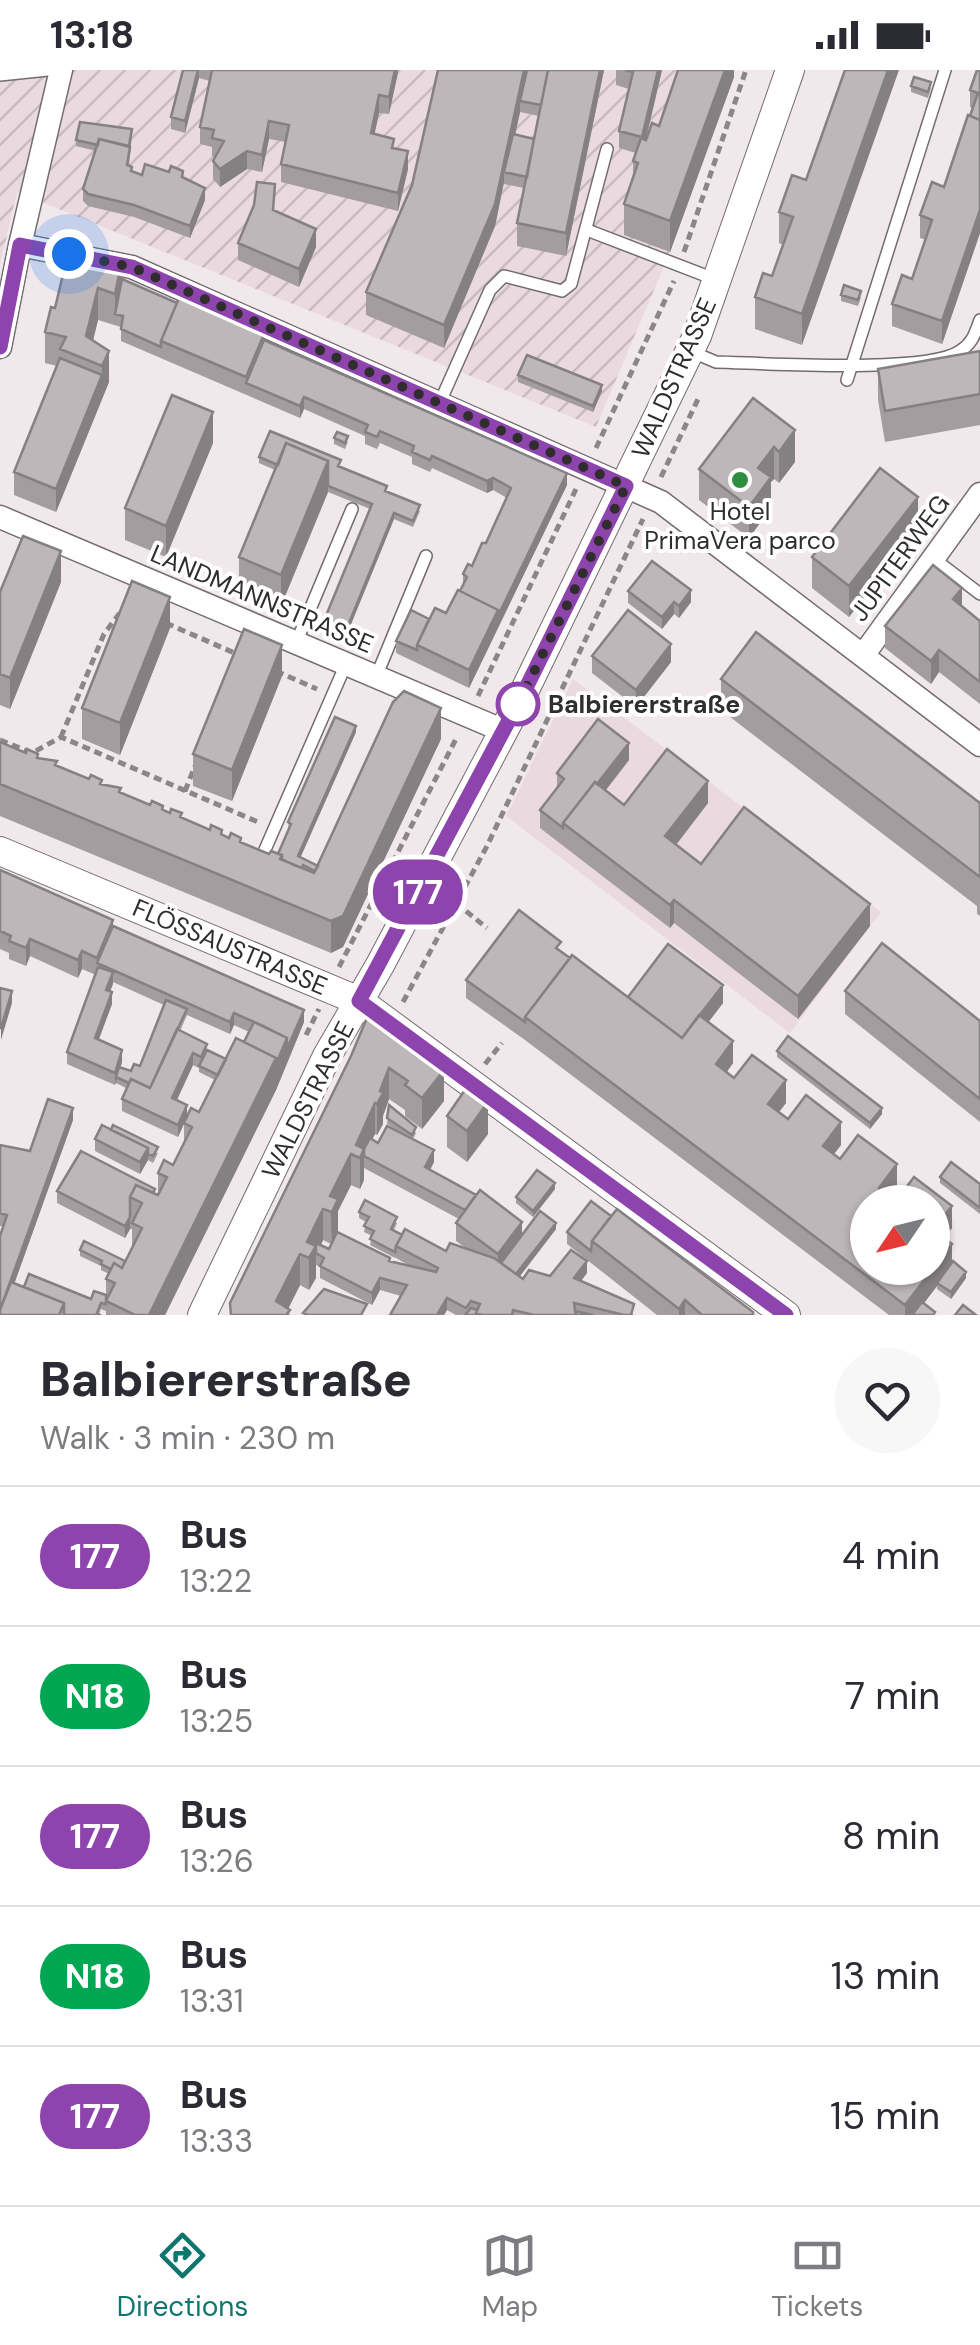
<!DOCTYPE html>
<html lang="en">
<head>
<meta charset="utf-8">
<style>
  body { margin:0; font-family:"DM Sans",sans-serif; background:#f7f7f7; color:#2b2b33; height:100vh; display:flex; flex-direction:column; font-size:38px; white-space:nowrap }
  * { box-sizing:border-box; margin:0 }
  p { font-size:32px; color:#7c7c81 }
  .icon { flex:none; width:55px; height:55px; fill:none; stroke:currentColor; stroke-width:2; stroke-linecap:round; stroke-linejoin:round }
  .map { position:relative; height:1245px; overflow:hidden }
  .side { display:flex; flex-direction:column; background:#fff; flex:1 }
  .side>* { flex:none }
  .badge { padding:0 20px; border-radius:32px; font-size:35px; line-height:65px }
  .needle { width:65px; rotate:235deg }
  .buttons { position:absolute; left:850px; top:1115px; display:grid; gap:20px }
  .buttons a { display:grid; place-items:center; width:100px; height:100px; border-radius:50%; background:#fff; box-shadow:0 2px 8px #0004; font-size:50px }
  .you { position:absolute; width:50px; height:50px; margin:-25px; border:8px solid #fff; border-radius:50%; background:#1a73e8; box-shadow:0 0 0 15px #1a73e833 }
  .map>.badge { position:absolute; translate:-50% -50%; box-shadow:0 0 0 5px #fff }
  .round { display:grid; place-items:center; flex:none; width:105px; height:105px; border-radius:52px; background:#f7f7f7 }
  .overview { display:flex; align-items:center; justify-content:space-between; height:170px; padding:0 40px }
  h1 { font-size:48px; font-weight:800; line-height:75px }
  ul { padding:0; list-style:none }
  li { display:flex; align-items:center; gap:30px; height:140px; padding:0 40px; border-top:2px solid #e1e1e2 }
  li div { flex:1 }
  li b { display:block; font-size:38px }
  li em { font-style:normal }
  li .badge { min-width:110px; font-weight:700; text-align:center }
  .status { display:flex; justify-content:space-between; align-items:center; height:70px; padding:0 50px; background:#fff; direction:ltr }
  .status svg { height:28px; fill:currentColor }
  .tabs { display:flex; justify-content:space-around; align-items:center; height:140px; border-top:2px solid #e1e1e2; background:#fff; font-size:28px; color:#7c7c81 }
  .tabs a { display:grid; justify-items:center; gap:5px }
  .tabs .on { color:#0f766e }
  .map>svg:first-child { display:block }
</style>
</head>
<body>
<div class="status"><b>13:18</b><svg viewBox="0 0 49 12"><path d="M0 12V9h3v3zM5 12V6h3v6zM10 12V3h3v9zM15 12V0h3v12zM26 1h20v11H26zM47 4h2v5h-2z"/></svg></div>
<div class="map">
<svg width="980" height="1245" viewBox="0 0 980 1245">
  <defs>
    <pattern id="industrial-furrows" width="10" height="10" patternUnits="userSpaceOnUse" patternTransform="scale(2.5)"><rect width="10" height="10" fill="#eadadf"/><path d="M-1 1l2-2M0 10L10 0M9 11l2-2" fill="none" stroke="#c9bbc0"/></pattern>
  </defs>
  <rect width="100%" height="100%" fill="#f0e8eb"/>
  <path fill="#eadadf" d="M573,609L881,842L790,963L506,746Z"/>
  <path fill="url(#industrial-furrows)" d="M0,0H735L670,182L596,357L17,122L0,195Z"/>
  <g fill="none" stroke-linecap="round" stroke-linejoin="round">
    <g stroke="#736c6e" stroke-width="14">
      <path id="service" d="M0,5L48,0
        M587,160L717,210
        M692,282L716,292C763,293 927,304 960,281C973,273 975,263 980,250
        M847,310L945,0
        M440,332L490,220L504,206L562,221L571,214L607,79
        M933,488L980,524
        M296,573L352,439
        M376,607L426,486
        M264,782L346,594"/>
    </g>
    <g stroke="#736c6e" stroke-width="25">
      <path id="minor" d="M20,175L132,197L661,432L980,675
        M0,277L20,175L61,0
        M0,447L504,661
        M864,584L980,424"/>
    </g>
    <g stroke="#736c6e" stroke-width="30">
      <path id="tertiary" d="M0,781L359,931L786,1245
        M202,1245L327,986L380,895L522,626L697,266L790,0"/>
    </g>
    <path stroke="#8b8688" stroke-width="5" stroke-dasharray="8 5" stroke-linecap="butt" d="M684,182L746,0
      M596,378L674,211
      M661,407L699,327
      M166,553L239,585
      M276,601L317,619
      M478,626L576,419
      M61,667L104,564L122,540
      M0,670L32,683L61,667L258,752
      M185,721L195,696
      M456,833L487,858
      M339,897L457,667
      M403,932L487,776L643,449
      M306,965L319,939
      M485,994L502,973"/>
    <use href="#service" stroke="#fff" stroke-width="11"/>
    <use href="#minor" stroke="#fff" stroke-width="22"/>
    <use href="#tertiary" stroke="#fff" stroke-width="28"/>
  </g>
  <path fill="#a39d9f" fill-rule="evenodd" d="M183,0H398L389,44L379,43L374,64L394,78L408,99L398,141L281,112V94L286,72L269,69L262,102L247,99L220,117L213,109V91L215,87L212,86V77L200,74V57L210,11L199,8L185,63L171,59V47Z
    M438,0H604L566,186L517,176V153L524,118L504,114V112L495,156L444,278L366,245V222L412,115ZM520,42L539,46L534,69L515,65Z
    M616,0H662L646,70L659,56L734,0V7L670,182L624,165V134L633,105V91L636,83L619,78V61L629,19L616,15Z
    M980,0V163L942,274L892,256V234L912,209L926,170L920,168V145L944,117L972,38L970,37V20Z
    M911,16L931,18L928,28L911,22Z
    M132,65L129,96L132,101L142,105L183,108L205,130L190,168L134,147L88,136L83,131V119L96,81L76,76V70Z
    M806,110L802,275L755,259V227L772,206L783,175L779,173V142Z
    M274,141L316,177L299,217L238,190V173Z
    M69,179L122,209L264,270L567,415L469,618L396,583V571L429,549L446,543L463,515V504L472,496L486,473L507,428L493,420L487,423L432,398L430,402L412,394V387L380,373L377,379L365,374V366L304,339L300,348L121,271V257L98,250L93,270L109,312L56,442L14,425V402L57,296L45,293V262L55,238Z
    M841,225L861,227L858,236L841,231Z
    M980,281V355L885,372L878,330V299Z
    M518,305L602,321L593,342L518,312Z
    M753,328L795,392L779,413L774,409L771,412V438L749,468L699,430V399Z
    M334,368L348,372L345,379L334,374Z
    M213,373L166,487L125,470V438Z
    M259,387L340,397L420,441L413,457L394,449L347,564L325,555V548L370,439L328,422L281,536L239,519V487L275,400L259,393Z
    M918,458L849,547L812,518V487Z
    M61,512L10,639L0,635V522Z
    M628,521L691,532L679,548L674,544L662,559L628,533Z
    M962,536L980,551V634L939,602L931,614L885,578V556Z
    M170,558L120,685L82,669V638Z
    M592,586L671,592L636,637L592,603Z
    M282,606L232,731L193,716V684Z
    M721,609L980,733V846L977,844V836L721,640Z
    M356,662L300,788L318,796L441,669L343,877L331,883L0,746V667L2,673L269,784H278L289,759L288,752Z
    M629,690L606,720L624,735L708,733L676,775L701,794L870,856L798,949L674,853L670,858L540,758V740L557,718V703Z
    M0,800L304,952L276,1020L165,1245H106V1241L101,1239L99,1244L100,1245H0V1165L3,1156H0V1075L30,1081L73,1050L14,1214L24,1217L91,1229L106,1225V1209L109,1204L101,1200V1196L80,1186V1180L125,1191L132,1179V1159H130L125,1168L57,1133V1121L158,1125V1103L173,1095L184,1074V1054L178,1067L122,1041V1029L126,1018L116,1013V1011L115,1015L67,994V982L96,905L82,899L78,908L30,886L26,896L9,889V883L0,879ZM113,912L164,935L140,996L131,1001L120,998L122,992L98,969L112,934L110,922ZM187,945L230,964L234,955L249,962L244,972L226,989L207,980L180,961ZM193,995L199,998V1002L215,1010L199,1042L187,1046L177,1030Z
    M561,882L628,927L723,933L708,952L733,993L727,1002L734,1008L786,1033L779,1042L788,1049L841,1075L834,1084L840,1089L897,1117L890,1127L896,1131L952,1158L944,1168L952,1193L966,1208L951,1229L937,1219V1216L924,1233L935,1245H889L525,970L466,928V910Z
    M845,921L980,951V1052L845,944Z
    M366,950L444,1031L422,1059L405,1046V1040L389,1029L383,1046V1054L377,1065L375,1064L372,1069L378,1073L398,1062L387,1054L389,1035L416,1063L413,1069L434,1092L430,1100L522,1164L556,1159L519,1207L523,1209L587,1203L581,1211L634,1245H456L447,1240L444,1245H390L401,1226L380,1220L372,1235L320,1208V1197L316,1195V1208L309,1220L300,1215L288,1239L290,1245H230V1233L351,986ZM364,1098L459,1149L456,1153V1171L466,1178L446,1181L394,1160L397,1153L359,1142V1148L366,1152L364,1162L372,1166L370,1175L395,1188L396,1187V1188L410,1196L390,1191L338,1162V1141L351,1115L360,1119L364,1110ZM323,1170L331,1174L329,1179L321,1175Z
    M777,981L882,1044L870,1059L777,987Z
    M447,1046L488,1064L467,1092L447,1077Z
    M95,1069L158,1083L153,1093L148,1090L140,1104L95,1081Z
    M940,1107L980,1114V1144L940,1113Z
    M555,1119L533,1147L516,1133V1127Z
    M611,1146L753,1245H657L567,1174V1162Z"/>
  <path fill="#858082" d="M198,0L199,8L185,63V51Z
    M395,0H398V3L389,44V27Z
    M524,0H529L520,31V42L507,103L504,102V112L495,156L444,278V255Z
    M600,0H604L566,186V163Z
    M658,0H662L642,84V67Z
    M725,0H734V7L670,182V151Z
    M888,0H899L802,275V244Z
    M379,25V43L371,81V63Z
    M269,51V69L262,102V85Z
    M247,81V99L220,117V99Z
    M408,81V99L398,141V123Z
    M205,118V130L190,168V156Z
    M980,140V163L942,274V251Z
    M316,159V177L299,217V199Z
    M122,190V221L115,244V256V224Z
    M98,218V250L88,291L86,266Z
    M264,264V282L246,313V307Z
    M109,281V312L56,442V419L102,305V296Z
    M602,315V321L593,342V336Z
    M304,327V339L300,348V336Z
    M213,342V373L166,487V456Z
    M795,360V392L779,413V382Z
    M774,377V409L771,412V438L749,468V437L758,398Z
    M328,391V422L281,536V505Z
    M567,403V415L498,558V546Z
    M493,408V420L487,423V411Z
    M918,427V458L849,547V516Z
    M394,443V449L347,564V558Z
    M61,481V512L10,639V608Z
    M962,518V540L953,529Z
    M691,520V532L679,548V536Z
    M170,527V558L120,685V653Z
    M674,532V544L662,559V547Z
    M498,540V558L469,618V600Z
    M671,574V592L636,637V620Z
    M282,575V606L232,731V700Z
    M939,580V602L931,614V591Z
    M441,638V669L343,877L331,883V851Z
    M356,656V662L298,793V786Z
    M629,673V690L574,761L566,755Z
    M708,711V733L665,789V766Z
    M674,830V853L670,858V835Z
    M870,834V856L798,949V926Z
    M113,850V868L97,893V905V888Z
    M30,869V886L26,896V878Z
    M82,881V899L78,908V890Z
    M113,902V914L106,932V920Z
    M723,915V933L682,987V969Z
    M12,921V933L1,970V958Z
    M112,922V934L95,980V968Z
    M304,940V952L276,1020L165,1245H149L287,968Z
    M234,943V955L230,964V952Z
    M733,971V993L716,1016V994Z
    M122,980V992L115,1015V1003Z
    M193,983V995L172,1040V1028Z
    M389,998V1029L383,1046V1054L377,1065V1034Z
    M444,1000V1031L422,1059V1028Z
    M786,1010V1033L768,1056V1034Z
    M488,1032V1064L467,1092V1061Z
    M375,1033V1064L364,1086V1110L360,1119V1088L356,1075Z
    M187,1035V1047L178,1067V1055Z
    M73,1038V1050L3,1245L0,1242Z
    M882,1038V1044L870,1059V1053Z
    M841,1052V1075L823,1098V1076Z
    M148,1078V1090L140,1104V1092Z
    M434,1080V1092L425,1109V1097Z
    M351,1084V1115L338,1141V1161L332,1174L330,1126Z
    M897,1094V1117L885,1132L879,1118Z
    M555,1113V1119L533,1147V1141Z
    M952,1136V1158L933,1182V1160Z
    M323,1139V1170L316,1185V1208L309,1220V1188L307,1172Z
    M130,1147V1159L125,1168V1156Z
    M522,1152V1169L498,1202V1184Z
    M556,1153V1159L514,1214V1208Z
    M952,1174V1196L937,1213V1216L915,1245H905V1235Z
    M300,1184V1215L285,1245L276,1231Z
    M587,1191V1203L574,1220V1208Z
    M966,1202V1208L951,1229V1222Z
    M380,1208V1220L372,1235V1223Z
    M447,1228V1240L444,1245H437Z
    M685,1230V1245H679V1239Z"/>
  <path fill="#beb7b9" stroke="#858082" stroke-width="2.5" fill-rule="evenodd" d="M183,0H198L185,51L171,47Z
    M212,0H395L389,27L379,25L371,63L394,69L392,78L408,81L398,123L281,94L289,55L269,51L262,85L247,81L220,99L213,91L224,71L212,68L214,60L200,57Z
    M438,0H524L495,134L444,255L366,222L412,115Z
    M527,0H548L541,35L520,31Z
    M548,0H600L566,163L517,153Z
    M625,0H658L642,67L619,61L633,2Z
    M678,0H725L670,151L624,134L638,93L633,91L641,68L646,70L652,53L659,56Z
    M845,0H888L802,244L755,227L763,203L772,206L793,147L779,142L792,105L806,110Z
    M977,0H980V50L970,46L978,23L970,20Z
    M914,7L931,12L928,22L911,16Z
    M968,45L980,50V140L942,251L892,234L902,205L912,209L932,150L920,145L932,112L944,117Z
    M80,52L132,59L129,76L99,69L98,75L76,70Z
    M513,64L534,69L527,107L504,102Z
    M99,69L130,77L127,95L132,97L131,101L142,105L145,94L169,102L171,96L183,101L182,107L205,118L190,156L134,135L88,124L83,119Z
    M257,112L275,114L273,140L316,159L299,199L238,173L254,135Z
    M69,179L122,190L115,224L98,218L86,266L109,281L102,296L60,279L66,267L45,262L51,237L55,238Z
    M122,209L177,233L161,271V277L121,259L123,246L115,244Z
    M844,215L861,221L858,230L841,225Z
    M179,228L264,264L246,307L161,271Z
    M264,270L567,403L498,546V540L460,521L467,507L463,504L468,494L472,496L482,473H486L511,418L493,408L487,411L432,386L430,390L412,382L414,376L380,361L377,367L365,362L368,355L304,327L300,336L246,313Z
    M980,281V324L885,341L878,299Z
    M527,285L602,315L593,336L518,305Z
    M60,288L102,305L56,419L14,402Z
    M172,325L213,342L166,456L125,438Z
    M753,328L795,360L779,382L774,377L758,398L771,407L749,437L699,399Z
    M270,361L341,390L338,396L387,416L385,421L420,435L413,451L394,443L347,558L325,548L372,434L328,416V391L286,373L278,395L259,387Z
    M337,362L348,366L345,373L334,368Z
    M286,373L328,391L281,505L239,487Z
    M880,398L918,427L849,516L812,487Z
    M23,466L61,481L10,608L0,604V522Z
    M652,491L691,520L679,536L674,532L662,547L628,521Z
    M933,495L962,518L953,529L980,551V612L939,580L931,591L885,556Z
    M132,511L170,527L120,653L82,638Z
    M458,520L498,540L469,600L417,575L435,538L446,543Z
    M411,540L429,549L417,575V580L396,571Z
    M628,540L671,574L636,620L592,586Z
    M244,559L282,575L232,700L193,684Z
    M756,562L980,733V807L721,609Z
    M404,621L441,638L343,846L331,851L0,714V672L26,683L27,679L38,684L37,688L57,691L55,695L89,709L91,705L102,710L100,714L121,718L119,722L150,735L152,731L163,736L162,739L165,741L170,743L171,739L182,743L180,747L210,760L211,755L222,760L221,764L229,768L231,763L241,768L240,772L269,784L271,781L282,785L280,789L314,803L393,632Z
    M335,647L356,656L298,786L318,796L315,801L303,795L302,798L294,795L282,789V785L278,784L291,754L288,752Z
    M598,649L629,673L597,714L595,712L563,753V758L540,740L564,709L557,703Z
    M667,679L708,711L665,766L701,794L744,737L870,834L798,926L674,830L670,835L563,753L595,712L624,735Z
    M0,800L113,850L97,888L82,881L78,890L30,869L26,878L9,871L11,866L0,861Z
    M519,840L561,872L556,878L570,888L525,947V952L466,910Z
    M113,856L304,940L287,979V968L263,956L234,943L230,952L97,893Z
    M882,873L980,951V1029L845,921Z
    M668,874L723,915L682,968L628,927Z
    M572,885L682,968L699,945L733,971L716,994L734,1008L752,985L786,1010L768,1034L788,1049L806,1025L841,1052L823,1076L840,1089L858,1065L897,1094L879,1118L896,1131L914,1107L952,1136L933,1160L952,1174L905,1235L525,947ZM868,1132H932V1198H868Z
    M98,897L113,902L106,920L112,922L95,968L122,980L115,1003L67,982Z
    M0,918L12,921L1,958L0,957Z
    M166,930L187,939L150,1018L131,1009L129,1013L116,1007L119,997L131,1001L134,994L140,996Z
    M377,948L444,1000L422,1028L405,1015L408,1011L389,998L380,1021L383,1023L377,1034L375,1033L356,1075L364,1079L360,1088L351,1084L330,1126L338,1129L332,1142L323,1139L307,1172L316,1176L309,1188L300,1184L276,1231L290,1240L286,1245H231L230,1233L351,986L366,950Z
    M254,952L287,968L276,994V988L244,972Z
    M177,959L207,974L201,987L193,983L172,1028L187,1035L178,1055L122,1029L131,1009L150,1018Z
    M788,966L882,1038L870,1053L777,981Z
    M236,968L276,988L149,1245H135L106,1231L115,1213L106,1209L114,1193L122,1198L142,1158L132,1153L142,1133L130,1127L136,1115L158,1125L167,1107L158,1103L164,1090L173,1095L192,1057L184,1053L191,1038L199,1042Z
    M207,980L226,989L218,1005L199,996Z
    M467,1017L488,1032L467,1061L447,1046Z
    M48,1029L73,1038L0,1240V1166L7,1145L0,1143V1075L30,1081Z
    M389,1035L416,1057L412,1065L387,1048Z
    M102,1055L148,1078L140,1092L95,1069Z
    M113,1055L158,1077L153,1086L148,1084V1078L111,1060Z
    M387,1056L434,1080L425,1097L476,1125L465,1140L364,1086V1079L370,1068L378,1073Z
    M81,1081L155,1119L153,1123L136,1115L130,1127V1147L125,1156L57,1121Z
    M951,1092L980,1114V1138L940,1107Z
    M537,1100L555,1113L533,1141L516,1127Z
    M480,1120L522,1152L498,1184L456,1153Z
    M365,1130L397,1147L391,1159L402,1165L396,1176L395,1182L370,1169L374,1161L364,1156L369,1147L359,1142Z
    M591,1131L611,1146L592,1171L591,1181L567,1162Z
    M617,1139L753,1242V1245H702L685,1230L679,1239L592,1171Z
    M540,1141L556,1153L516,1204L501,1193Z
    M405,1159L446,1181L450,1173L494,1188L523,1209L529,1200L550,1206L571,1180L587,1191L574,1208L634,1234L631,1245H624L574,1233L576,1245H534L513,1240L512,1245H482L476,1243L480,1234L471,1231L466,1238L447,1228L437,1245H390L407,1215L380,1208L372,1223L320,1196L324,1188L316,1183V1173L329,1179L337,1162L390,1188L389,1191L436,1202L438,1198L396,1176Z
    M84,1171L125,1191L122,1198L114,1193L111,1199L101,1194L102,1191L80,1180Z
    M953,1191L966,1202L951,1222L937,1213Z
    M29,1204L91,1229L94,1221L106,1225V1234L101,1233L97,1243L100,1245H66L64,1244V1233L24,1217Z
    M11,1212L64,1233L59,1245H0V1240Z
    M324,1219L367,1234L361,1245H308L303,1243Z
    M922,1232L935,1242L933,1245H912Z
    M963,1235L976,1245H955Z
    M471,1238L477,1240L476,1245H465Z
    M575,1241L593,1245H576Z"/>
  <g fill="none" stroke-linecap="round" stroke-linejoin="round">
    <g stroke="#fff" stroke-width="22">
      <path id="line" d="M0,277L20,175L132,197L626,416L522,626L359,931L786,1245"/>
    </g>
    <use href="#line" stroke="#8e44ad" stroke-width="15"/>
    <path stroke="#302d2e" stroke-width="10" stroke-dasharray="0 18" d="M69,184L132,197L626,416L518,634"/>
  </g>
  <circle fill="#2f8d3f" stroke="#fff" stroke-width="4" cx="740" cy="410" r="10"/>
  <circle fill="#fff" stroke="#8e44ad" stroke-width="5" cx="518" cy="634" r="20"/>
  <g text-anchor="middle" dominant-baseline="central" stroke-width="8" stroke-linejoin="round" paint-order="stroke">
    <g font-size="25" fill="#302d2e" stroke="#fff">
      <text transform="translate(674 308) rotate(-66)">WALDSTRASSE</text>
      <text transform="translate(900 488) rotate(-54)">JUPITERWEG</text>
      <text transform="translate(262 529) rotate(23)">LANDMANNSTRASSE</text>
      <text transform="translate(230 877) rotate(23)">FLÖSSAUSTRASSE</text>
      <text transform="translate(308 1030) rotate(-63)">WALDSTRASSE</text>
    </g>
    <g font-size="25" fill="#302d2e" stroke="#fff">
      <text x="740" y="441">Hotel<tspan x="740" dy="29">PrimaVera parco</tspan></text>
    </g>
    <g font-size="25" font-weight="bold" fill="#302d2e" stroke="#fff" text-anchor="start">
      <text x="548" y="634">Balbiererstraße</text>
    </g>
  </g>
</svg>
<div class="buttons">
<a><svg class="needle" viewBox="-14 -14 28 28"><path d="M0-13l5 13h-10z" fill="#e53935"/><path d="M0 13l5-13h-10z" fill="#7c7c81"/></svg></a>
</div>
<div class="you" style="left:69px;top:184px"></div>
<b class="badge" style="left:418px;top:822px;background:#8e44ad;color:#fff">177</b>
</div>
<section class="side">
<div class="overview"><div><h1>Balbiererstraße</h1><p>Walk · 3 min · 230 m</p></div><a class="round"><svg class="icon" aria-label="heart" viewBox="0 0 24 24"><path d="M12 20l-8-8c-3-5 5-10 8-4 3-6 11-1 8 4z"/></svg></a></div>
<ul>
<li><span class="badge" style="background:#8e44ad;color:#fff">177</span><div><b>Bus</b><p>13:22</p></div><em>4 min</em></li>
<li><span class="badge" style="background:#00a651;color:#fff">N18</span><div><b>Bus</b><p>13:25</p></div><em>7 min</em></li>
<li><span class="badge" style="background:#8e44ad;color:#fff">177</span><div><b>Bus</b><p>13:26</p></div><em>8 min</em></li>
<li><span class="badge" style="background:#00a651;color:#fff">N18</span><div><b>Bus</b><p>13:31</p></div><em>13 min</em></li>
<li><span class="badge" style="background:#8e44ad;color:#fff">177</span><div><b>Bus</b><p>13:33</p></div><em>15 min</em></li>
</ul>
</section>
<nav class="tabs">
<a class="on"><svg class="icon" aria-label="directions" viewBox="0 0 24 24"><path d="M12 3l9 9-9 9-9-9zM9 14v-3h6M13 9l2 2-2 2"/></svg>Directions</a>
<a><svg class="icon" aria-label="map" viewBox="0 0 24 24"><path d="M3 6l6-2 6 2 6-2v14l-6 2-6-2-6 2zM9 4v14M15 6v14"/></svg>Map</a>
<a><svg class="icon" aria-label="tickets" viewBox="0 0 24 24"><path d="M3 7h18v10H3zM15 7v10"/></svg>Tickets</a>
</nav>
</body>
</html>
